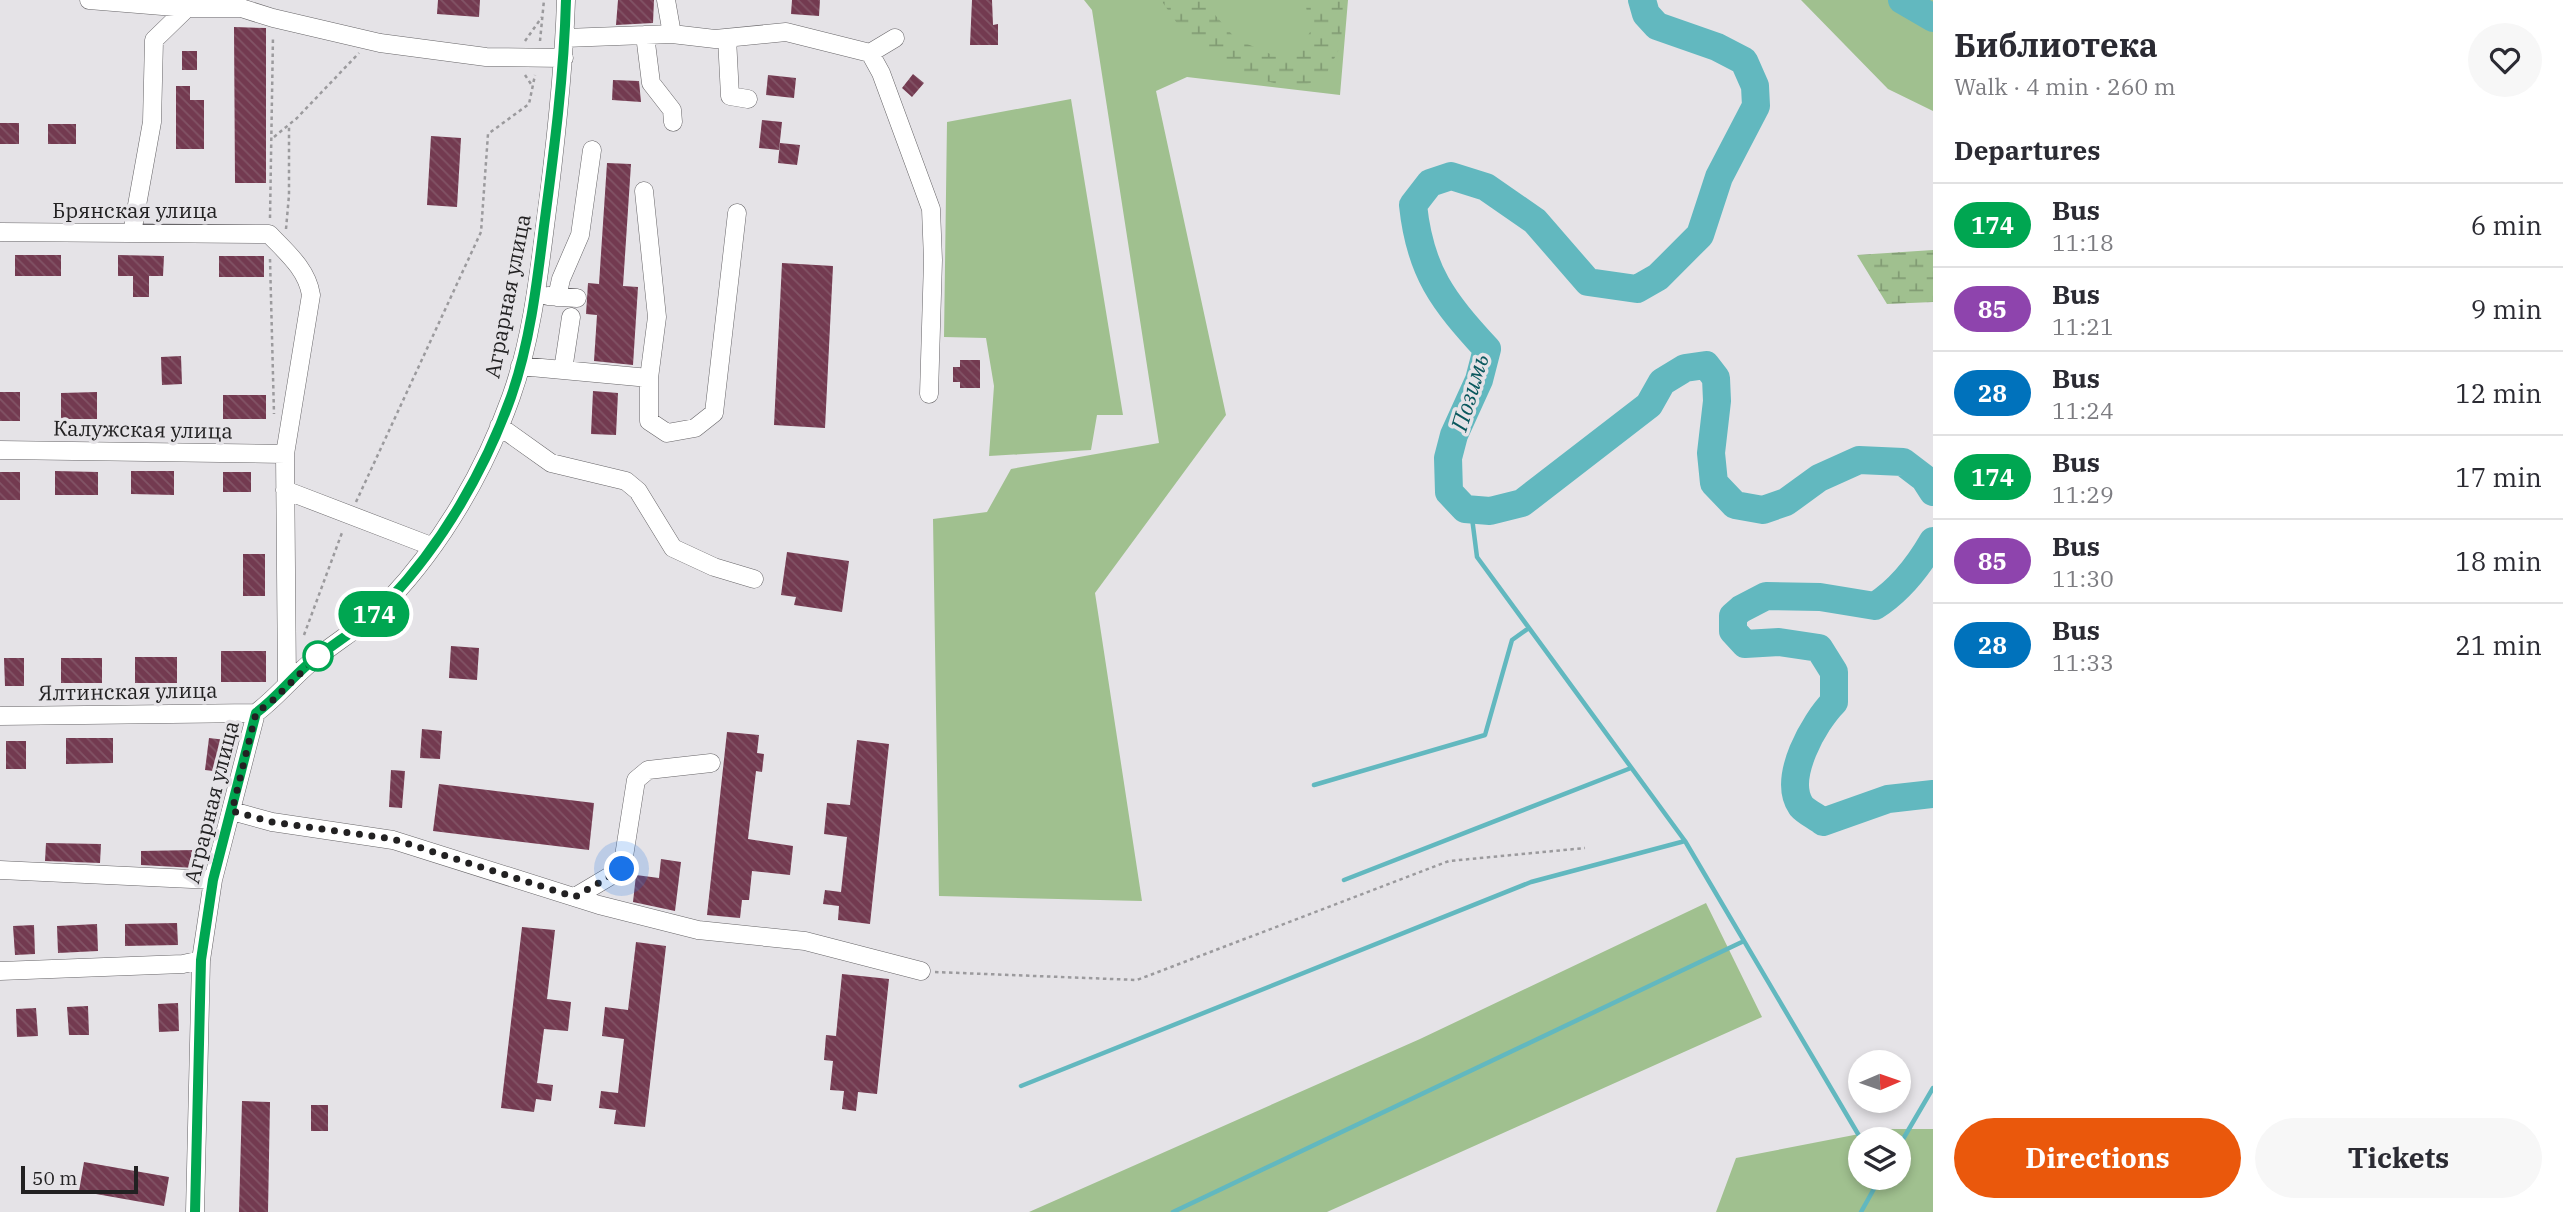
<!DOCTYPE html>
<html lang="en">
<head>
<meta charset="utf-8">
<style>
  body { margin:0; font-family:"IBM Plex Serif",serif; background:#f7f7f7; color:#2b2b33; height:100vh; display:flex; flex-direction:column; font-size:26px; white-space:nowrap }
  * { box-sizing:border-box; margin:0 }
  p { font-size:23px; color:#7c7c81 }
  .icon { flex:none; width:38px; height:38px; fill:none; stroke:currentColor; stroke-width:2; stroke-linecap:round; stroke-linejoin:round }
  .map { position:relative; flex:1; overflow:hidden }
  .drawer { display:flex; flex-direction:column; background:#fff; width:630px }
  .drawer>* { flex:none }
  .badge { padding:0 14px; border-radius:23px; font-size:24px; line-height:46px }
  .needle { width:46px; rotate:88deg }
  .buttons { position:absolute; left:1848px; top:1050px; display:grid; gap:14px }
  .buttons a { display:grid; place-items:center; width:63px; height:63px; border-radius:50%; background:#fff; box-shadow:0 4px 10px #0003; font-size:35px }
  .scale { position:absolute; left:21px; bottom:18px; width:117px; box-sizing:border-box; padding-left:7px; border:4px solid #222122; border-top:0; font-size:19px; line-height:24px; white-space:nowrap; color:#222122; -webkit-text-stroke:5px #e5e3e7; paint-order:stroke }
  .you { position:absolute; width:35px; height:35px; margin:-18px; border:5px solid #fff; border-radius:50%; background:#1a73e8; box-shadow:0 0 0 10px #1a73e833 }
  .map>.badge { position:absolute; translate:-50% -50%; box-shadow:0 0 0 4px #fff }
  h2 { padding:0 21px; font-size:26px; line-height:63px }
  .round { display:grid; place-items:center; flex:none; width:74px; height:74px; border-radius:37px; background:#f7f7f7 }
  .headline { display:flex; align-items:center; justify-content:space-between; height:119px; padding:0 21px }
  h1 { font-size:33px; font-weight:800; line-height:52px }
  .action { display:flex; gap:14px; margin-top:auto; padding:14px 21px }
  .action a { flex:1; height:80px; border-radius:42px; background:#ea580c; color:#fff; font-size:28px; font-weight:800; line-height:80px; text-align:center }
  .action a+a { background:#f7f7f7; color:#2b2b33 }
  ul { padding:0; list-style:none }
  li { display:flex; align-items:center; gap:21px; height:84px; padding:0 21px; border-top:2px solid #e1e1e2 }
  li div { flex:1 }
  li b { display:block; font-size:26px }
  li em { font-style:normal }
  li .badge { min-width:77px; font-weight:700; text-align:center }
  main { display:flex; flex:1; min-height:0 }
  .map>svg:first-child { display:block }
</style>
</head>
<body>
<main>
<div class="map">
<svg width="1933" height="1212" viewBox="0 0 1933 1212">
  <defs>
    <pattern id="wetland-marsh" width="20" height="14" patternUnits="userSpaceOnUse" patternTransform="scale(1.75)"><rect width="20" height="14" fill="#a0c08f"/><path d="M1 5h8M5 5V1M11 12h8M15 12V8" fill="none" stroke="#829c74"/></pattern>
    <pattern id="building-back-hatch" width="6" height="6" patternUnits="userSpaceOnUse" patternTransform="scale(1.75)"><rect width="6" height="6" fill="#733a50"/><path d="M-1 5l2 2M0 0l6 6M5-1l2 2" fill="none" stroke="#825466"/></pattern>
  </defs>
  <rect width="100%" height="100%" fill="#e5e3e7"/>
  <path fill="#a0c08f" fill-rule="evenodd" d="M1084,0H1348L1340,95L1187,77L1156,91L1226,415L1095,593L1142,901L939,896L933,519L987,512L1011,469L1159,443L1092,10Z
    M1801,0H1933V111L1888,89Z
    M1071,99L1123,415H1097L1091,450L989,456L994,386L986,338L944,337L947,122Z
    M1706,903L1762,1017L1327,1212H1029L1420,1039Z
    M1885,1129H1933V1212H1716L1736,1158ZM1860,1139H1899V1178H1860Z"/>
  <path fill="url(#wetland-marsh)" d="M1161,0H1202L1236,39L1291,63L1310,32L1305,0H1343L1341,45L1324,79L1293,88L1244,75L1190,42Z
    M1933,250V302L1887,304L1857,255Z"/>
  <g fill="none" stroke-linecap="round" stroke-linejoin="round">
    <path stroke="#62b8bf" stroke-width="4.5" d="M1471,510L1477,557L1685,841
      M1314,785L1485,735L1512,640L1529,628
      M1344,880L1631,768
      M1021,1086L1531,882L1685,841L1861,1139
      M1899,1146L1933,1088
      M1173,1212L1744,941
      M1861,1212L1880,1178"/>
    <path stroke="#62b8bf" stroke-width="28" d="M1642,0L1646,14L1657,26L1717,47L1744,61L1755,86L1756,106L1719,177L1700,235L1658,277L1637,289L1588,282L1535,221L1486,187L1451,176L1430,183L1413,205C1420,272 1443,301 1487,349L1479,380L1454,435L1448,458L1449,492L1465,509L1490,511L1522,503L1649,405L1662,382L1685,368L1706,365L1716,378L1717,401L1711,453L1714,483L1735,505L1763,510L1786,502L1819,478L1859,460L1903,462L1924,478L1933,492
      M1902,0L1933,18
      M1933,541C1918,567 1900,590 1875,606L1820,597L1766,596L1741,609L1733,616V631L1745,644L1779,642L1819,648L1834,672V702C1814,722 1782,778 1801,806C1806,812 1817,817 1823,822L1888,799L1933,794"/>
  </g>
  <path fill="url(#building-back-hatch)" d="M438,0H480L479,17L437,14Z
    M618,0H654L653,23L616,25Z
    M792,0H820L819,16L791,14Z
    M972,0H992L993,25L998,24V45H970Z
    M234,27L266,28V183H235Z
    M182,51H197V70H182Z
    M913,74L924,83L912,97L902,88Z
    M768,75L796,78L794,98L766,95Z
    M613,80L639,81L641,102L612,100Z
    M176,86H190V100H204V149H176Z
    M762,120L782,122L779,150L759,148Z
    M0,123H19V144H0Z
    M48,124H76V144H48Z
    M431,136L461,138L457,207L427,205Z
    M780,143L800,145L797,165L778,163Z
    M607,163L631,164L623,286L638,287L633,365L594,361L597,315L586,314L588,283L599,284Z
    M15,255H61V276H15Z
    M118,255L164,256L163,276H149V297H133V276H118Z
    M219,256H264V277H219Z
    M782,263L833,266L825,428L774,425Z
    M181,356L182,384L162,385L161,357Z
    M960,360H980V388H960V382H953V367H960Z
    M593,391L618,393L616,435L591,434Z
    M0,392H20V421H0Z
    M97,392V419H61V393Z
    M223,395H266V419H223Z
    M55,471L98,472V495H55Z
    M131,471H174V495L131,494Z
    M0,472H20V500H0Z
    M223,472H251V492H223Z
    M787,552L849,561L842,612L794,605L796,597L781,595Z
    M243,554H265V596H243Z
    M451,646L479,648L477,680L449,678Z
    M221,651H266V682H221Z
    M135,657H177V683H135Z
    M4,658H24V686H5Z
    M61,658H102V683H61Z
    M422,729L442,731L440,759L420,758Z
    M727,732L759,735L757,753L764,754L762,772L756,771L748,839L793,846L790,875L752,871L749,900H742L740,918L707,915Z
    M66,738H113V763L66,764Z
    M209,738L226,740L222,772L205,770Z
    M857,740L889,744L870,924L838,920L839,906L823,904L825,890L841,892L847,837L824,834L827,803L850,805Z
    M6,741H26V769H6Z
    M391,770L405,771L402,808L389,807Z
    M439,784L594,803L589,850L433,831Z
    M46,843L101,844L100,863L45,861Z
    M195,850V868L141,865V851Z
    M661,859L681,862L675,911L633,902L636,875L659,878Z
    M177,923L178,945L125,946V924Z
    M97,924L98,951L58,953L57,926Z
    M34,925L35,954L15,955L13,926Z
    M522,927L555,930L547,999L571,1002L568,1031L544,1029L537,1083L553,1085L551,1101L536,1099L534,1112L501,1108Z
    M636,942L666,946L645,1127L614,1124L616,1110L599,1108L601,1091L618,1093L624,1039L602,1036L605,1007L628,1010Z
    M842,974L889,979L877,1094L858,1092L856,1111L842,1109L844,1091L830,1090L833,1061L824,1060L826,1035L836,1036Z
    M178,1003L179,1031L159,1032L158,1004Z
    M88,1006L89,1035H69L67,1007Z
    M36,1008L38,1036L17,1037L16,1009Z
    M242,1101L270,1102L268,1212H239Z
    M311,1105H328V1131H311Z
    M84,1162L169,1177L164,1206L79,1191Z"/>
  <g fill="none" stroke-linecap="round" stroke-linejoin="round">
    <g stroke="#676568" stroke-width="19">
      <path id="minor" d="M89,0L187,8H241L273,18L380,43L486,57L564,58
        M666,0L672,34
        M645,35L651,83L672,110L673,122
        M565,38L672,34L715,39L786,32L870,53L881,73L931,209L933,260L929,394
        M727,38L730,96L748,99
        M870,53L895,38
        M644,191L657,317L649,378V421L667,433L695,428L714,413L737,213
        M0,232L269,234C286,252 307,269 311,295L285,454L287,684
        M132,233L152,122L154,40L187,8
        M548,296L577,298
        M557,297L561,279L580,235L592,150
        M520,366L649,378
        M563,370L571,317
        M499,426L551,463L626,481L638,491L673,548L714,567L754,579
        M0,450L285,454
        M285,490L431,546
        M0,716L256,713
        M232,811L272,822L393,840L599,905L698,930L805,941L921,971
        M0,870L213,880
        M575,897L622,869L636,780L648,770L711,763
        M0,971L183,964L201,960
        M195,1212L201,960L213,880L256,713C276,698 291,679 310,663C336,641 366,625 389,600C442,544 485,470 511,397C534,333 540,262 549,195C557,130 564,65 566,0"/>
    </g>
    <path stroke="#9b9a9d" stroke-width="2.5" stroke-dasharray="3.5 3.5" stroke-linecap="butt" d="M525,41L542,17
      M540,41L544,0
      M525,75L533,87
      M274,137L297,118L359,53
      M270,218L273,36
      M286,229L289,195V125
      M270,259L274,414
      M356,502L481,232L488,134L529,104L535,75
      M304,635L343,530
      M935,972L1137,980L1449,861L1585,848"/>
    <use href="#minor" stroke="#fff" stroke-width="18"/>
  </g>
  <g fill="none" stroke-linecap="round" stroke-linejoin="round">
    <g stroke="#fff" stroke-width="16">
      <path id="line" d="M195,1212L201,960L213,880L256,713C275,699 289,681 306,666C333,643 365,626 389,600C442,544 485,470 511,397C530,343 537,283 544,226C554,151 564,76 566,0"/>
    </g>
    <use href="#line" stroke="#00a651" stroke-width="10"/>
    <path stroke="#222122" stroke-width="7" stroke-dasharray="0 12.6" d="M318,656L271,702L256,713L232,811L272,822L393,839L575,897L622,869"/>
  </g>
  <circle fill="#fff" stroke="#00a651" stroke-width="3.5" cx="318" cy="656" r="14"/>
  <g text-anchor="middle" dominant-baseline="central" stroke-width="7" stroke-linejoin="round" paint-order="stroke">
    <g font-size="21" fill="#222122" stroke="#e5e3e7">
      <text x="135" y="210">Брянская улица</text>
      <text transform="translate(507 296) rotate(-79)">Аграрная улица</text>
      <text transform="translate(143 429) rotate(1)">Калужская улица</text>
      <text transform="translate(128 691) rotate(-1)">Ялтинская улица</text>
      <text transform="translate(211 802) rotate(-76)">Аграрная улица</text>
    </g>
    <g font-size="23" font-style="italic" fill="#0a585d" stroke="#e5e3e7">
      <text transform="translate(1469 392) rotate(-73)">Позимь</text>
    </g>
  </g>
</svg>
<div class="buttons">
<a><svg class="needle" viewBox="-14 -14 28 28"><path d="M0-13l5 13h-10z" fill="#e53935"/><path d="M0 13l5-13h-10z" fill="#7c7c81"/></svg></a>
<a><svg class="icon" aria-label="layers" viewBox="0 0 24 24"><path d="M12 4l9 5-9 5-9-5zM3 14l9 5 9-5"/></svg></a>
</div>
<div class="scale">50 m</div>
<div class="you" style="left:622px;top:869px"></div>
<b class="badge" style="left:374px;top:614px;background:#00a651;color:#fff">174</b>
</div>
<section class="drawer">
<div class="headline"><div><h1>Библиотека</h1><p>Walk · 4 min · 260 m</p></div><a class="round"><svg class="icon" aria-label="heart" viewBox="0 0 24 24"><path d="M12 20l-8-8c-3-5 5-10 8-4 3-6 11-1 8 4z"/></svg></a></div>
<h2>Departures</h2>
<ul>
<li><span class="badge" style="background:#00a651;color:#fff">174</span><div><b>Bus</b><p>11:18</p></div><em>6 min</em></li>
<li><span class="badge" style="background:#8e44ad;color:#fff">85</span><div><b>Bus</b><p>11:21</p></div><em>9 min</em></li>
<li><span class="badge" style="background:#0072bc;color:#fff">28</span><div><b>Bus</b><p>11:24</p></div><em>12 min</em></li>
<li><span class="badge" style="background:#00a651;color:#fff">174</span><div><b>Bus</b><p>11:29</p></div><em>17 min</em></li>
<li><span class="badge" style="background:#8e44ad;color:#fff">85</span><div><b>Bus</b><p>11:30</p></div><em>18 min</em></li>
<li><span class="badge" style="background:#0072bc;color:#fff">28</span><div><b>Bus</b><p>11:33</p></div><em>21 min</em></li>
</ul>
<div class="action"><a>Directions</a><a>Tickets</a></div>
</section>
</main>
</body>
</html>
